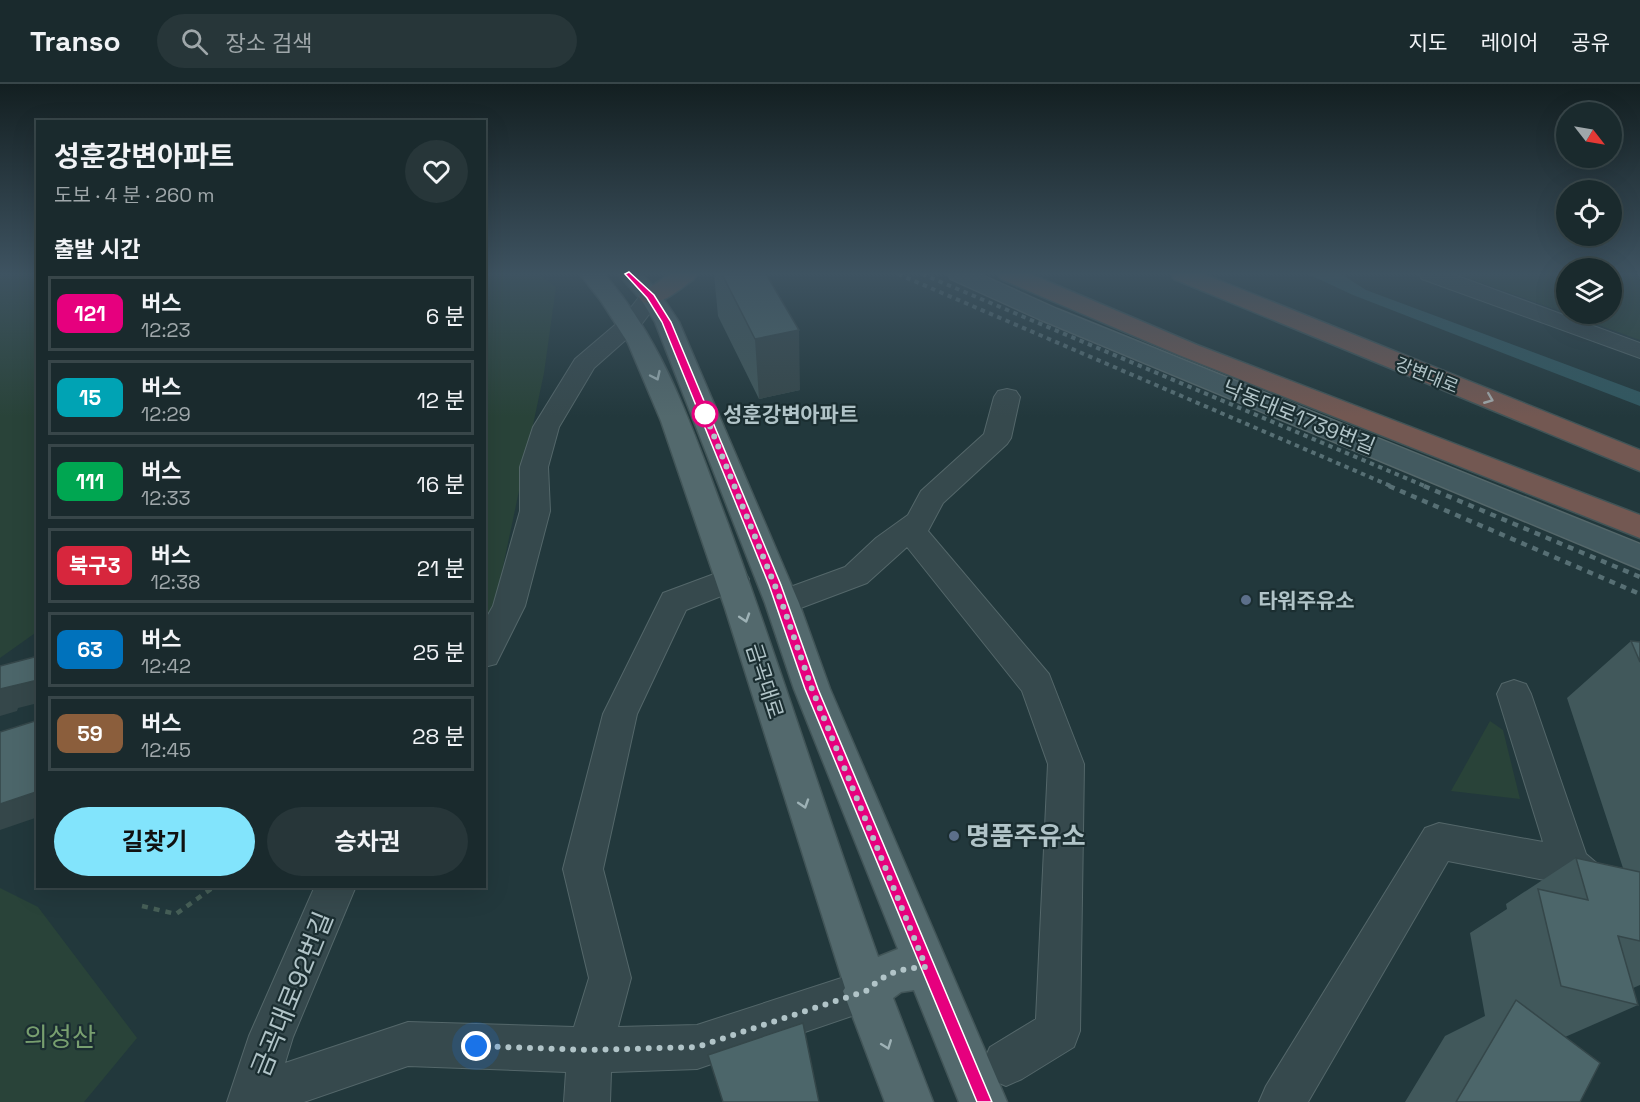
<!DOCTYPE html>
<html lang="ko">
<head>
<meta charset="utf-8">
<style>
  body { margin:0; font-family:"Space Grotesk","Noto Sans KR",sans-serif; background:#273639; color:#f1f3f6; height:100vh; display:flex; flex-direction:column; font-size:22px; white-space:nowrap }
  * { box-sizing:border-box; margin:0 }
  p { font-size:20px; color:#9fa7aa }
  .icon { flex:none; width:33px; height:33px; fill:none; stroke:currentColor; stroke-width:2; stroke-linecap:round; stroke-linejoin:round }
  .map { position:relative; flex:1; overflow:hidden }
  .panel { position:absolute; left:36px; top:36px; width:450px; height:768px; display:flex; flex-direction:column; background:#1a2a2d; border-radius:0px; box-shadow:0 6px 24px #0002,0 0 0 2px #384649 }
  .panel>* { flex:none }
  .badge { padding:0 12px; border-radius:9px; font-size:21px; line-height:39px }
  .needle { width:39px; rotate:121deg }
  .buttons { position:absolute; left:1556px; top:18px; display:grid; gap:12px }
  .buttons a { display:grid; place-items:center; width:66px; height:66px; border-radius:50%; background:#1a2a2d; box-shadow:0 6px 24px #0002,0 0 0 2px #384649; font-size:30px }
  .you { position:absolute; width:30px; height:30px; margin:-15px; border:4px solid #fff; border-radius:50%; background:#1a73e8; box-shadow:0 0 0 9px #1a73e833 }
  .map>.badge { position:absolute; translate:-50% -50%; box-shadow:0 0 0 3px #fff }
  h2 { padding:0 18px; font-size:22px; line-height:54px }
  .round { display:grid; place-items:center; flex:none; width:63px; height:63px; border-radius:32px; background:#273639 }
  .headline { display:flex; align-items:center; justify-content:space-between; height:102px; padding:0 18px }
  h1 { font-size:28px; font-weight:700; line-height:45px }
  .action { display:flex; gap:12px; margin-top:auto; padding:12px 18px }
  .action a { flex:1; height:69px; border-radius:36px; background:#82e4fc; color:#111; font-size:24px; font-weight:700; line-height:69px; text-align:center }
  .action a+a { background:#273639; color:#f1f3f6 }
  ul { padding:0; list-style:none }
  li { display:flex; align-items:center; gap:18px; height:75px; margin:0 12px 9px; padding:0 6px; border:3px solid #384649; border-radius:0px }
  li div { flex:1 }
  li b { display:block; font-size:22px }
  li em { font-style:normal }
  li .badge { min-width:66px; font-weight:700; text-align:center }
  header { display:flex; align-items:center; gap:36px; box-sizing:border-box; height:84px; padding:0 30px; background:#1a2a2d; border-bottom:2px solid #384649 }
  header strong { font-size:28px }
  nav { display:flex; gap:33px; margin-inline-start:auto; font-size:21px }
  .search { width:420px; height:54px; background:#273639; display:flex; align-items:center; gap:15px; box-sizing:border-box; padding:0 21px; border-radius:33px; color:#9fa7aa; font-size:22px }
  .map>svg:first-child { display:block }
</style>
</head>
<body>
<header>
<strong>Transo</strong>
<div class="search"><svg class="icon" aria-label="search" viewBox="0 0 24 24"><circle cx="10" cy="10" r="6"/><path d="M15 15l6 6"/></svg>장소 검색</div>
<nav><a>지도</a><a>레이어</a><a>공유</a></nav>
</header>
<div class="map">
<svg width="1640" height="1018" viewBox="0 0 1640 1018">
  <rect width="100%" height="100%" fill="#22383c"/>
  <path fill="#294339" d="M0,190H37L38,547L0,574Z
    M485,190H538L556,203L544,289L494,525L485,536Z
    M1458,190H1566V230H1611V190H1640V256Z
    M1490,637L1503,646L1520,715L1451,707Z
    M0,804L38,823L137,954L84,1018H0Z"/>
  <path fill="#315860" d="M1308,190H1341L1366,206L1640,308V322L1353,211Z"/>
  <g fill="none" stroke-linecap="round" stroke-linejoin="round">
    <g stroke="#54676a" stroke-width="2">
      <path id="street" d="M1419,190H1452L1640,259V274L1422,195Z
        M651,206L659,208L662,213L638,245L594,284L559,343L548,383L550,427L525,522L496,580L484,583V538L493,522L520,427V383L533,343L575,275L622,235L643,208Z
        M1007,305L1016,307L1020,313L1011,354L1007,360L943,419L928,447L1049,590L1084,680L1080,947L1074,963L1022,995L1006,1002L990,995L983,979L990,963L1036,935L1048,680L1022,607L907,463L867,499L782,531L771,528L766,519L771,510L845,483L876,454L908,431L921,407L984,350L994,313L998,307Z
        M733,483L744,487L749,495L744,503L686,526L637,630L603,785L631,894L618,943L697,941L866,886L881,892L887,907L881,922L697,985L611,988L610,1018H564L566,988L408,982L304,1018H227L249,952L315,802H356L293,953L285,979L408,938L574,943L589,894L563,785L603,630L663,509Z
        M1514,596L1526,600L1531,610L1586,770L1640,816V864L1625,858L1560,799L1448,777L1308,1018H1259L1266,1002L1425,744L1439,739L1543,758L1497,610L1502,600Z"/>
    </g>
    <g stroke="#54676a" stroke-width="3">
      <path id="secondary" d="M948,190H979L1057,225L1640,460V485L1039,235L951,195Z"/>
    </g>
    <g stroke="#425558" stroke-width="3">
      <path id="primary" d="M580,190H604C667,261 695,353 728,440C781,584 826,729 878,873L898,865L794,605L765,519L655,238L642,217L618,190H642L659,208L679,238L799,519L830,605L1007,1018H959L914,906L901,908L893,914L933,1018H885L843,907L845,904L725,524L661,337L628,259L601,217Z"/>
    </g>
    <g stroke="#415457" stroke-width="3">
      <path id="highway" d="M670,190H697L694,195C679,205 662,223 643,218L639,213L643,208Z
        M998,190H1030L1197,261L1640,431V454L1179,271L1001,195Z
        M1171,190H1203L1640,366V387L1174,195Z"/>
    </g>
    <path stroke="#465f57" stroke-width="4.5" stroke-dasharray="6 6" stroke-linecap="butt" d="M142,822L176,830L215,802"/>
    <use href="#street" fill="#36494d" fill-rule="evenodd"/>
    <use href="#secondary" fill="#435a60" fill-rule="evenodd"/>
    <use href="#primary" fill="#53696d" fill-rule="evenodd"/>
    <use href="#highway" fill="#735852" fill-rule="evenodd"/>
    <path stroke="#576f74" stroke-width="4" stroke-dasharray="4.5 4.5" stroke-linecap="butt" d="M898,190L1393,403
      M922,190L1427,403"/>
    <path stroke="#576f74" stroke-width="4.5" stroke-dasharray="6 6" stroke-linecap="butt" d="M1389,402L1640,510
      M1424,402L1640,493"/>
  </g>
  <path fill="#41585b" d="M714,190H766L800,306L759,315L718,232Z
    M1631,557L1640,558V901L1633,904L1638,921L1565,953L1580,1018H1405L1445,952L1485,932L1470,849L1507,825L1506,820L1576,774L1623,784L1567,614Z"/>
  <path fill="#35474a" d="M799,246L800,306L759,315L755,255Z
    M38,596V619L18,624L17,627L0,632V605Z
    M38,693V733L0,746V720Z"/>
  <path fill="#4c666a" stroke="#35474a" stroke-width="1.5" d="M722,190H766L799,246L755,255Z
    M1631,557L1640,558V578Z
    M38,572V596L0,605V582Z
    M38,636V693L36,708L0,720V648Z
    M1576,774L1640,788V857L1618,852L1638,921L1561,902L1538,805L1588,816Z
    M1516,916L1600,979L1580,1018H1456Z
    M803,939L819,1018H723L708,971Z"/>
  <defs><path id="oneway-chevron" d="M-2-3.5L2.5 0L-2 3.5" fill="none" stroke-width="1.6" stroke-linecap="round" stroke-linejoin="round" transform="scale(1.5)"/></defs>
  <g stroke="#9eb2b6">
    <use href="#oneway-chevron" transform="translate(656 292) rotate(65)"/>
    <use href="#oneway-chevron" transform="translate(745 534) rotate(72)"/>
    <use href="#oneway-chevron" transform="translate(804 720) rotate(72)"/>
    <use href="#oneway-chevron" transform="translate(887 961) rotate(69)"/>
  </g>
  <use stroke="#a2a9aa" href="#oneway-chevron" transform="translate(1489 315) rotate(22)"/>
  <linearGradient id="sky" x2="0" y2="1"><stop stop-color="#131f21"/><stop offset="0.57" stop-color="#3e5361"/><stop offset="1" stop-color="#3e5361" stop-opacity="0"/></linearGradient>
  <rect width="1640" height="333" fill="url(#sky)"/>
  <path fill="#e6007e" stroke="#fff" stroke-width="1.5" d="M629,188L654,211L671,238L781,501L818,605L992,1018H977L805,605L769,501L662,238L647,214L625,190Z"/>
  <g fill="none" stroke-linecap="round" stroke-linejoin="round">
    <path stroke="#b1c4c8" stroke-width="6" stroke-dasharray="0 10.8" d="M476,962L589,966L697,963L866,907C888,888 897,885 926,883L812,605L782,519L705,330"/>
  </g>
  <circle fill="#fff" stroke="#e6007e" stroke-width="3" cx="705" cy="330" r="12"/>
  <g fill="#5c6f8a" stroke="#1b2e31" stroke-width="2">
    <circle cx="1246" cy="516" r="6"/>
    <circle cx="954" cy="752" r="6"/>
  </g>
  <g text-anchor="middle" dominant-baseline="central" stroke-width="4.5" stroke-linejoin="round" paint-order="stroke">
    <g font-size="18" fill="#b1c4c8" stroke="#1b2e31">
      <text transform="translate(1427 291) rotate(22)">강변대로</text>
    </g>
    <g font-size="21" font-weight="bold" fill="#b1c4c8" stroke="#1b2e31" text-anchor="start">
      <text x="723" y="330">성훈강변아파트</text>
    </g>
    <g font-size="21" fill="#b1c4c8" stroke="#1b2e31">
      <text transform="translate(1299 333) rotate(22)">낙동대로1739번길</text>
      <text transform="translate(765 597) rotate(72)">금곡대로</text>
    </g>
    <g font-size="21" font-weight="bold" fill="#b1c4c8" stroke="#1b2e31" text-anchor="start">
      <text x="1258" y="516">타워주유소</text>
    </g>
    <g font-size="26" font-weight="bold" fill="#b1c4c8" stroke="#1b2e31" text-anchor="start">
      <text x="966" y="752">명품주유소</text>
    </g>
    <g font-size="26" fill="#b1c4c8" stroke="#1b2e31">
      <text transform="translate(292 910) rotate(-68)">금곡대로92번길</text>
    </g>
    <g font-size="26" fill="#789f6f" stroke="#1b2e31">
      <text x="60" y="953">의성산</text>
    </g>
  </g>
</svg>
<div class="buttons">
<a><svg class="needle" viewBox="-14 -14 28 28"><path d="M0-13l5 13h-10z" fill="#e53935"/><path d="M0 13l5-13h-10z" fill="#9fa7aa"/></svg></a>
<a><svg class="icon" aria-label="locate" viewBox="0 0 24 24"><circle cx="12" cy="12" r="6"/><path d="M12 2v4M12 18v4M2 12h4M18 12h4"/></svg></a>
<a><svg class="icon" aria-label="layers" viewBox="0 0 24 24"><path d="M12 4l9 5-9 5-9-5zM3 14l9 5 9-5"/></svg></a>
</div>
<div class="you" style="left:476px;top:962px"></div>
<section class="panel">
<div class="headline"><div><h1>성훈강변아파트</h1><p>도보 · 4 분 · 260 m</p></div><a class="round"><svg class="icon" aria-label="heart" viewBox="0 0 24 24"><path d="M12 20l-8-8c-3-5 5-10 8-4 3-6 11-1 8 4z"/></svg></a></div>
<h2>출발 시간</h2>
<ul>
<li><span class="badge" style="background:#e6007e;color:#fff">121</span><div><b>버스</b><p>12:23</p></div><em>6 분</em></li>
<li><span class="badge" style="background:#00a3b4;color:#fff">15</span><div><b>버스</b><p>12:29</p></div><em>12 분</em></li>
<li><span class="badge" style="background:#00a651;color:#fff">111</span><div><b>버스</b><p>12:33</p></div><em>16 분</em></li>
<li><span class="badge" style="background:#d7263d;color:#fff">북구3</span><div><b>버스</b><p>12:38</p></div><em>21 분</em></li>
<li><span class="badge" style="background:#0072bc;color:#fff">63</span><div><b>버스</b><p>12:42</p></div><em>25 분</em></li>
<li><span class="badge" style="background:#8b5e3c;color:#fff">59</span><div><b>버스</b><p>12:45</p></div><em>28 분</em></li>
</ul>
<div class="action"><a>길찾기</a><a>승차권</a></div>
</section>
</div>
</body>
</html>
